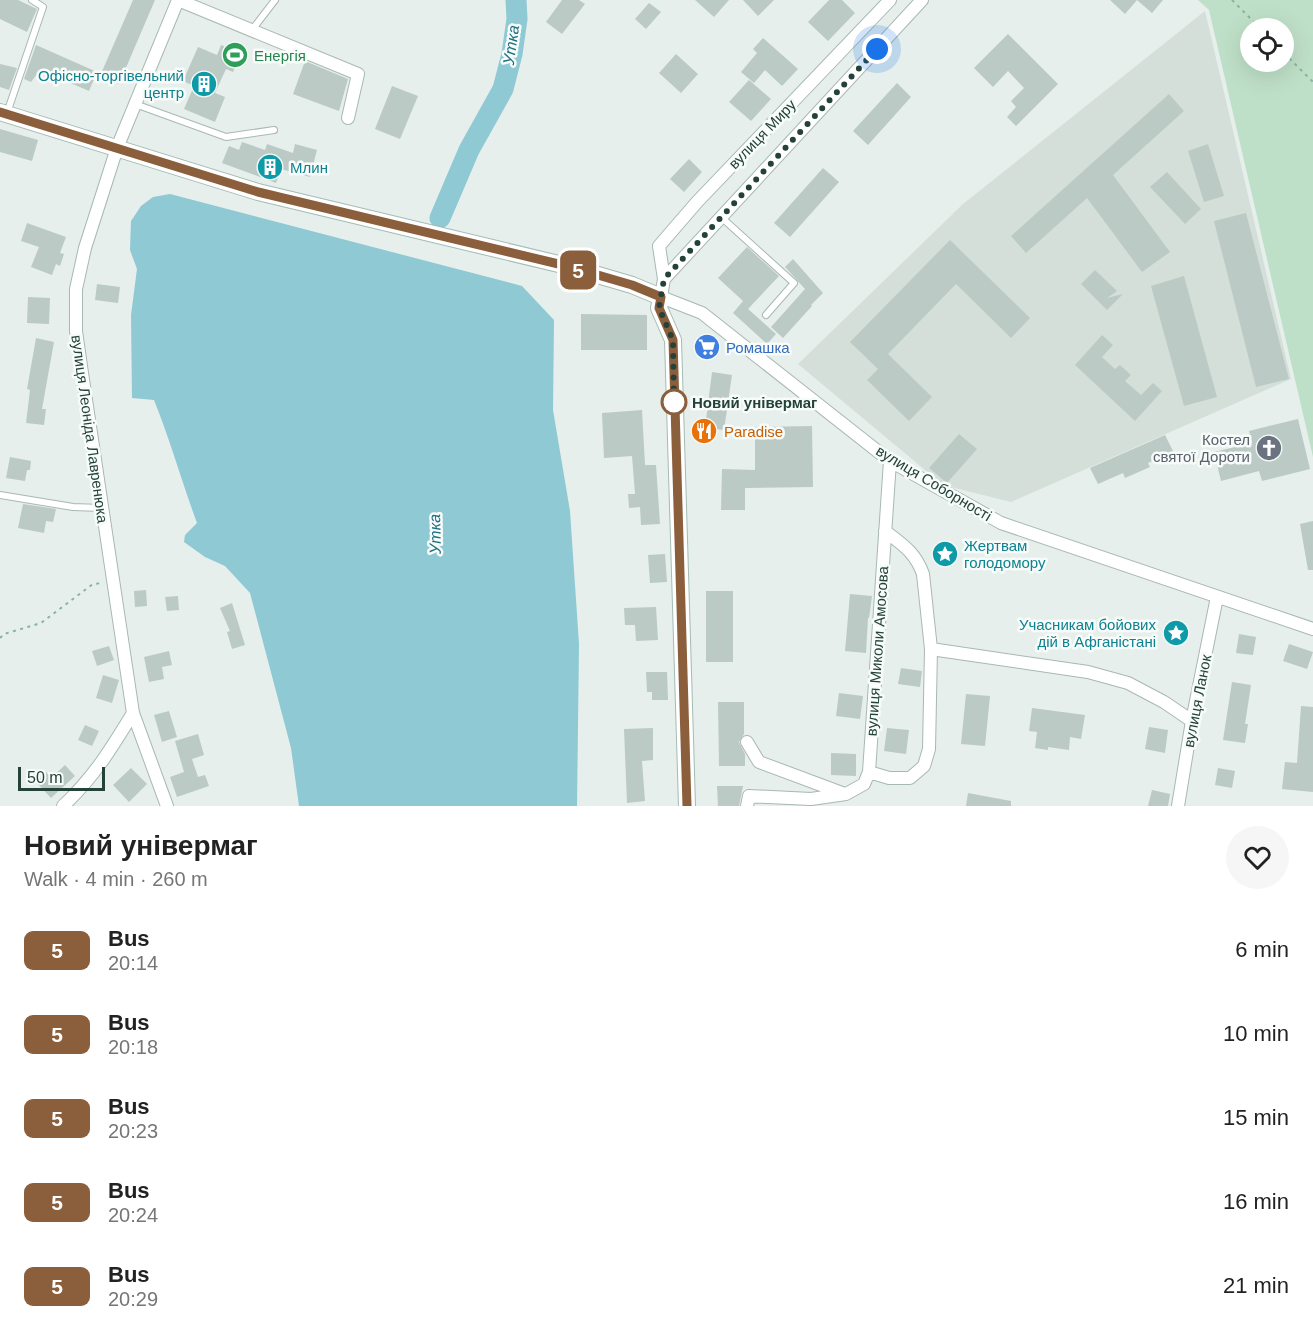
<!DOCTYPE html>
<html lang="en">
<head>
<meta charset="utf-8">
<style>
  body { margin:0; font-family:Helvetica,sans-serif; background:#f6f6f6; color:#222; height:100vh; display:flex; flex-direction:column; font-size:22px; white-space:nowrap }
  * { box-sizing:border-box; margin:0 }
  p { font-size:20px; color:#767676 }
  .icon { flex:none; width:33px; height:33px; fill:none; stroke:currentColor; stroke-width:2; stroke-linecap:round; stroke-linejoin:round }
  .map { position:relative; height:806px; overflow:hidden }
  .drawer { display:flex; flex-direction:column; background:#fff; flex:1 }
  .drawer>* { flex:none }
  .badge { padding:0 12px; border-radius:9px; font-size:21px; line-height:39px }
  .tools { position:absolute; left:1240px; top:18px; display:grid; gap:12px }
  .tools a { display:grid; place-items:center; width:54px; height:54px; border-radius:50%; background:#fff; box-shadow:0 6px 24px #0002; font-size:30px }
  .scale { position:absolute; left:18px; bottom:15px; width:87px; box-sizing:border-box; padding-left:6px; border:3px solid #24423a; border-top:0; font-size:16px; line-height:21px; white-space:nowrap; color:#24423a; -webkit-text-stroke:4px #f7fbf9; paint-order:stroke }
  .you { position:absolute; width:30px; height:30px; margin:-15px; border:4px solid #fff; border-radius:50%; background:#1a73e8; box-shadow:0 0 0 9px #1a73e833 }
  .map>.badge { position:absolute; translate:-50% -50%; box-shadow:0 0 0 3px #fff }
  .round { display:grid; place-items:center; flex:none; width:63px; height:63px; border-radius:32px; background:#f6f6f6 }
  .head { display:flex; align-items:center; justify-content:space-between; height:102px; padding:0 24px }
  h1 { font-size:28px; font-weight:800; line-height:45px }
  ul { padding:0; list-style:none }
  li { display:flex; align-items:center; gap:18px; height:84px; padding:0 24px }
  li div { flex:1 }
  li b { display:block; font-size:22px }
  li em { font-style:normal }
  li .badge { min-width:66px; font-weight:700; text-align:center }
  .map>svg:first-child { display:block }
</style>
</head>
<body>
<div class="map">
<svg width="1313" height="806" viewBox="0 0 1313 806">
  <rect width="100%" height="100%" fill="#e6efeb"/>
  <path fill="#d4dfda" d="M1205,11L1291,379L1011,502L943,485L798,364L963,204Z"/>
  <path fill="#bfe0c8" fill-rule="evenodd" d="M1198,0H1313V457L1209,10ZM1251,28H1284V62H1251Z"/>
  <path fill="#8ec9d4" d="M170,194L522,286L554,320L553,410L570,511L579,644L577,806H299L291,748L250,593L225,566L205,557L184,542L185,535L197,523C182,482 170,440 154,400L132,398L131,315L137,269L130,250L131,221L141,206L153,197Z"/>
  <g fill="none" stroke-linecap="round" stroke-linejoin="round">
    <path stroke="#8ec9d4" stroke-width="21" d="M440,218L469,150L503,89L512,54L517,19L516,0"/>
  </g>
  <path fill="#bbcac4" d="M0,0H18L37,9L27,32L0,19Z
    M133,0H155L119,84L100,76Z
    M562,0H579L585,4L562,34L546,22Z
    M695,0H729L714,17Z
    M743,0H774L758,16Z
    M829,0H842L855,13L828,41L808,22Z
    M1110,0H1163L1152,13L1137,0L1125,14Z
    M649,3L661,12L646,29L635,19Z
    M1008,34L1058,84L1016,126L1007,117L1016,107L1011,101L1024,88L1008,71L993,87L974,68Z
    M763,38L798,69L782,86L765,70L754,83L741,72L757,53L753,49Z
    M36,45L97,72L89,91L40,70L31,82L24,79Z
    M221,45L241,53L233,72L226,69L215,93L225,97L215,122L184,109L194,86L183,81L198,47L217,55Z
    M676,54L698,74L681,93L659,73Z
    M305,61L348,79L339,111L293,94Z
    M0,64L17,68L9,90L0,87Z
    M749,80L771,99L751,121L729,102Z
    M897,83L911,97L868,145L853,131Z
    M392,86L418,96L400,139L375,129Z
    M1169,94L1184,111L1113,175L1170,252L1142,272L1087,198L1026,253L1011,236Z
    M0,129L38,140L32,161L0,152Z
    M242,142L265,150L267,144L293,153L295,144L317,150L310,177L281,169L276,183L222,163L229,146L239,150Z
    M1208,144L1224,196L1204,202L1188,151Z
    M689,159L702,172L684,192L670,179Z
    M823,168L839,182L790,237L774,223Z
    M1167,172L1201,209L1185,224L1150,187Z
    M1246,213L1289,379L1256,387L1214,221Z
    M27,223L66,237L60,253L64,254L60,266L56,264L52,275L31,267L39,247L21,241Z
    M950,240L1030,318L1011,338L956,284L888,354L932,397L909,421L867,380L878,369L850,342Z
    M747,247L779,276L748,309L776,334L767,344L733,313L743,301L718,278Z
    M793,259L823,293L811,305L812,306L783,338L771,327L805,289L785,267Z
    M1095,270L1117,291L1107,298L1123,294L1107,310L1081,284Z
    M1184,276L1217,397L1184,406L1151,286Z
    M97,284L120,287L118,303L95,300Z
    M28,297L50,298L49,324L27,323Z
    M581,314L647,315V350H581Z
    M1102,335L1113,345L1102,357L1115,369L1120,365L1131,375L1125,381L1141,395L1153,383L1162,391L1135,421L1075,365Z
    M36,338L54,342L42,409H46L44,425L26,423L30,390L27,389Z
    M712,372L732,375L724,430L705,428Z
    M642,410L645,465H656L660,524L641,525L640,507L629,508L628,494H635L632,456L604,458L602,413Z
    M1298,419L1310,469L1262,481L1259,471L1221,481L1214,452L1252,443L1249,431Z
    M812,426L813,487L745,488V510H721L722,469L755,470V427Z
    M959,434L977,449L947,483L929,468Z
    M1165,435L1173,451L1148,463L1150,467L1125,478L1123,473L1098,484L1090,468Z
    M10,457L31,461L30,470H27L25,481L6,478Z
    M23,504L56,509L53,522L46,521L44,533L18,528Z
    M1313,521V570H1308L1300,524Z
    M665,554L667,582L650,583L648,555Z
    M146,590L147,606L135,607L134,591Z
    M706,591H733V662H706Z
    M850,594L872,596L869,618H868L866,653L845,651Z
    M178,596L179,610L167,611L165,597Z
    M232,603L245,645L232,649L227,632L230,631L220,608Z
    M656,607L658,640L636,641L635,625H625L624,608Z
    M1239,634L1256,637L1253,655L1236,653Z
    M1289,644L1313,652L1307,669L1283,661Z
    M109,646L114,660L97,666L92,651Z
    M169,651L172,665L162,667L164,679L149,682L144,657Z
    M901,668L922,671L920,687L898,684Z
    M646,672H667L668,700H652V692H647Z
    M103,675L119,680L112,703L96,698Z
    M1232,682L1251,685L1245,724H1248L1245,743L1223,740Z
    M839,693L863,696L860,719L836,716Z
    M966,694L990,696L985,746L961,744Z
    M718,702H744V734L739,742L745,754V766H719Z
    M1301,706L1313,707V792L1282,789L1285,762L1297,763Z
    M1032,708L1085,715L1081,739L1070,737L1069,750L1048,747V750L1035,748L1037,732L1029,731Z
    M169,711L177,737L162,742L154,715Z
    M85,725L99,731L92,746L78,740Z
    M1149,727L1168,730L1165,753L1145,749Z
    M653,728V760L642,761L645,801L627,803L624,729Z
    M887,728L909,730L906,754L884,751Z
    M198,734L204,755L192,759L198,777L205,775L209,786L177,797L170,777L184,772L175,741Z
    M831,753L856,754V776L831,775Z
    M65,765L75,776L51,798L36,782L46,772L51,778Z
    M131,768L147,784L129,802L113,785Z
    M1218,768L1235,771L1232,788L1215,785Z
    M717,786H743L739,806H718Z
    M1152,790L1170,794L1168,806H1148Z
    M968,793L1011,801V806H966Z"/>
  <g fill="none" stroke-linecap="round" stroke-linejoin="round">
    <g stroke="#a8b8b2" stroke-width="8">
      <path id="service" d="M252,30L275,0
        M135,104L226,137L274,130
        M7,113L43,7L32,0
        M721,217L794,283L766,315
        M0,495L73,507L101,508"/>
    </g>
    <g stroke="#a8b8b2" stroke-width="14">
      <path id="minor" d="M178,0L358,74L348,118
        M890,0L697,202L659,246L664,279L661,297L702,313L890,461L1001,523L1313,629
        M664,279L922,0
        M890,461L869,772L889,778H910L924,766L929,749L931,649L1088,672L1128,683L1164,702L1192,721
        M885,531C903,545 915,552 923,574L931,649
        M747,742L759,762L845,794
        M63,806C94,777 111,749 133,713
        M167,806L133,713L82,373L76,331V289L85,248L117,148L178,0
        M747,806L749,796L811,799L846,794L864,784L869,772
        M1178,806L1192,721L1217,597"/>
    </g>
    <g stroke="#a4bbb3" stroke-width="18">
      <path id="secondary" d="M0,112L258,192L567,266L632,285L661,297L659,308L673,340L687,806"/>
    </g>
    <path stroke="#86b3a5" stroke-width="2" stroke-dasharray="3 4.5" stroke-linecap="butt" d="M1232,0L1260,28
      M1284,53L1313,82
      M0,638L4,634L41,623L93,584L103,583"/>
    <use href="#service" stroke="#fff" stroke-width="6"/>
    <use href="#minor" stroke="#fff" stroke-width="12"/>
    <use href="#secondary" stroke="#fff" stroke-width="16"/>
  </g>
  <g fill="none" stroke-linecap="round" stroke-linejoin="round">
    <g stroke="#fff" stroke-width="14">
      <path id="line" d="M0,112L258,192L567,266L632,285L661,297L659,308L673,340L687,806"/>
    </g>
    <use href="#line" stroke="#8b5e3c" stroke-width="9"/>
    <path stroke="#24423a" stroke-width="6" stroke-dasharray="0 10.8" d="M674,402V406L673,340L659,308L664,279L877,49"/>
  </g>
  <defs>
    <g id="stadium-disc" transform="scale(1.35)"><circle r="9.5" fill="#2e9e5b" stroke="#f7fbf9"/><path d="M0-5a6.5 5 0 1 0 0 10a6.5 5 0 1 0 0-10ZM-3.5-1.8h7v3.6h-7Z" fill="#fff"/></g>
    <g id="building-disc" transform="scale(1.35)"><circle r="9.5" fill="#0f9aa8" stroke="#f7fbf9"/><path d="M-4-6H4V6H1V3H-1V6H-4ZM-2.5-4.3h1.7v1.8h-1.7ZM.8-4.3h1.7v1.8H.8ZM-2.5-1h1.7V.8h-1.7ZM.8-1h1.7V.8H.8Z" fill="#fff"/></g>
    <g id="supermarket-disc" transform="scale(1.35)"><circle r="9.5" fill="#3f7fe0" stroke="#f7fbf9"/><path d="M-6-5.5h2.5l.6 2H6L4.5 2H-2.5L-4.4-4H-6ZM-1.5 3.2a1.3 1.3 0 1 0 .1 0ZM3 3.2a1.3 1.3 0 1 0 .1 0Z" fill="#fff"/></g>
    <g id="restaurant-disc" transform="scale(1.35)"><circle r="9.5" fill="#e8710a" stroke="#f7fbf9"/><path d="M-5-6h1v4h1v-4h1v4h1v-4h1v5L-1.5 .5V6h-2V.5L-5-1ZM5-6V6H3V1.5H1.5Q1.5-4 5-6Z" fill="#fff"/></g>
    <g id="church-disc" transform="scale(1.35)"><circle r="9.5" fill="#6b7280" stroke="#f7fbf9"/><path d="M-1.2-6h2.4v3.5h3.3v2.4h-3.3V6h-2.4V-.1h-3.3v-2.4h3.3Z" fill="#fff"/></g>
    <g id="sight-disc" transform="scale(1.35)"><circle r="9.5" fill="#0f9aa8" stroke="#f7fbf9"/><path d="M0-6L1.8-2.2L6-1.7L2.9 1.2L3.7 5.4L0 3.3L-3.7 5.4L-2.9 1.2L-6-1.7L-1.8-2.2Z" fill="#fff"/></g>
  </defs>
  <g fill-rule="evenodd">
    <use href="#stadium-disc" x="235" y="55"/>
    <use href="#building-disc" x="204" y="84"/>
    <use href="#building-disc" x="270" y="167"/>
    <use href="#supermarket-disc" x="707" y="347"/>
    <use href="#restaurant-disc" x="704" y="431"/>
    <use href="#church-disc" x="1269" y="448"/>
    <use href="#sight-disc" x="945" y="554"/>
    <use href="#sight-disc" x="1176" y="633"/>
  </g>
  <circle fill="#fff" stroke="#8b5e3c" stroke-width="3" cx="674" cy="402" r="12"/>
  <g text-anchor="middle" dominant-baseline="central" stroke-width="5" stroke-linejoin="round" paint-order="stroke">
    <g font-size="15" fill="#27864d" stroke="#f7fbf9" text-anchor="start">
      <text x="254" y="55">Енергія</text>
    </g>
    <g font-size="15" fill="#0d838f" stroke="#f7fbf9" text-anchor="end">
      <text x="184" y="75">Офісно-торгівельний<tspan x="184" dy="17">центр</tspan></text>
      <text x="290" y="167" text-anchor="start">Млин</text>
      <text x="964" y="545" text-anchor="start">Жертвам<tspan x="964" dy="17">голодомору</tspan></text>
      <text x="1156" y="624">Учасникам бойових<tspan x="1156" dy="17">дій в Афганістані</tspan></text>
    </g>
    <g font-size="15" fill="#24423a" stroke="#f7fbf9">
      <text transform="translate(762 134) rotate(-46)">вулиця Миру</text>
      <text transform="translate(90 429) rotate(82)">вулиця Леоніда Лавренюка</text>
      <text transform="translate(934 483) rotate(31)">вулиця Соборності</text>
      <text transform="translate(877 651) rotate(-86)">вулиця Миколи Амосова</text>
      <text transform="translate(1197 701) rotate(-79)">вулиця Ланок</text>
    </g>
    <g font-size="15" fill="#366cbe" stroke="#f7fbf9" text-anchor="start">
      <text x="726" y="347">Ромашка</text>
    </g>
    <g font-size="15" font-weight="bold" fill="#24423a" stroke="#f7fbf9" text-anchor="start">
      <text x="692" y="402">Новий універмаг</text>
    </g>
    <g font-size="15" fill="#c56008" stroke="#f7fbf9" text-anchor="start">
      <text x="724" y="431">Paradise</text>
    </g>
    <g font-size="15" fill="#5b616d" stroke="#f7fbf9" text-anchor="end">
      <text x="1250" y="439">Костел<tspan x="1250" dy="17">святої Дороти</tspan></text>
    </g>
    <g font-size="16" font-style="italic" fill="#1c6f80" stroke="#f7fbf9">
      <text transform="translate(511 45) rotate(-82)">Утка</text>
      <text transform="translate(435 534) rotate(-91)">Утка</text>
    </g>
  </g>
</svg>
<div class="tools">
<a><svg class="icon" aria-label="locate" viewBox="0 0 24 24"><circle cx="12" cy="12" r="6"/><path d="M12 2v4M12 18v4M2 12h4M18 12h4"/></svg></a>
</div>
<div class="scale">50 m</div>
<div class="you" style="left:877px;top:49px"></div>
<b class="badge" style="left:578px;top:270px;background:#8b5e3c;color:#fff">5</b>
</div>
<section class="drawer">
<div class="head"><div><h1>Новий універмаг</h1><p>Walk · 4 min · 260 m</p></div><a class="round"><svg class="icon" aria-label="heart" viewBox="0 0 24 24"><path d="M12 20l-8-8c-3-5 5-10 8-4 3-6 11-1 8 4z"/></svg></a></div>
<ul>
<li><span class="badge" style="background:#8b5e3c;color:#fff">5</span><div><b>Bus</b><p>20:14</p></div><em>6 min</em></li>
<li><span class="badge" style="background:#8b5e3c;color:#fff">5</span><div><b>Bus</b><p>20:18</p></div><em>10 min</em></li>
<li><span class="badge" style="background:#8b5e3c;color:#fff">5</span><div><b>Bus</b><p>20:23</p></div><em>15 min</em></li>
<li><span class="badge" style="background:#8b5e3c;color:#fff">5</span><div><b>Bus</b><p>20:24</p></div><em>16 min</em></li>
<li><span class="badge" style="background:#8b5e3c;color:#fff">5</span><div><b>Bus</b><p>20:29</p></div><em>21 min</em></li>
</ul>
</section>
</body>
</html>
